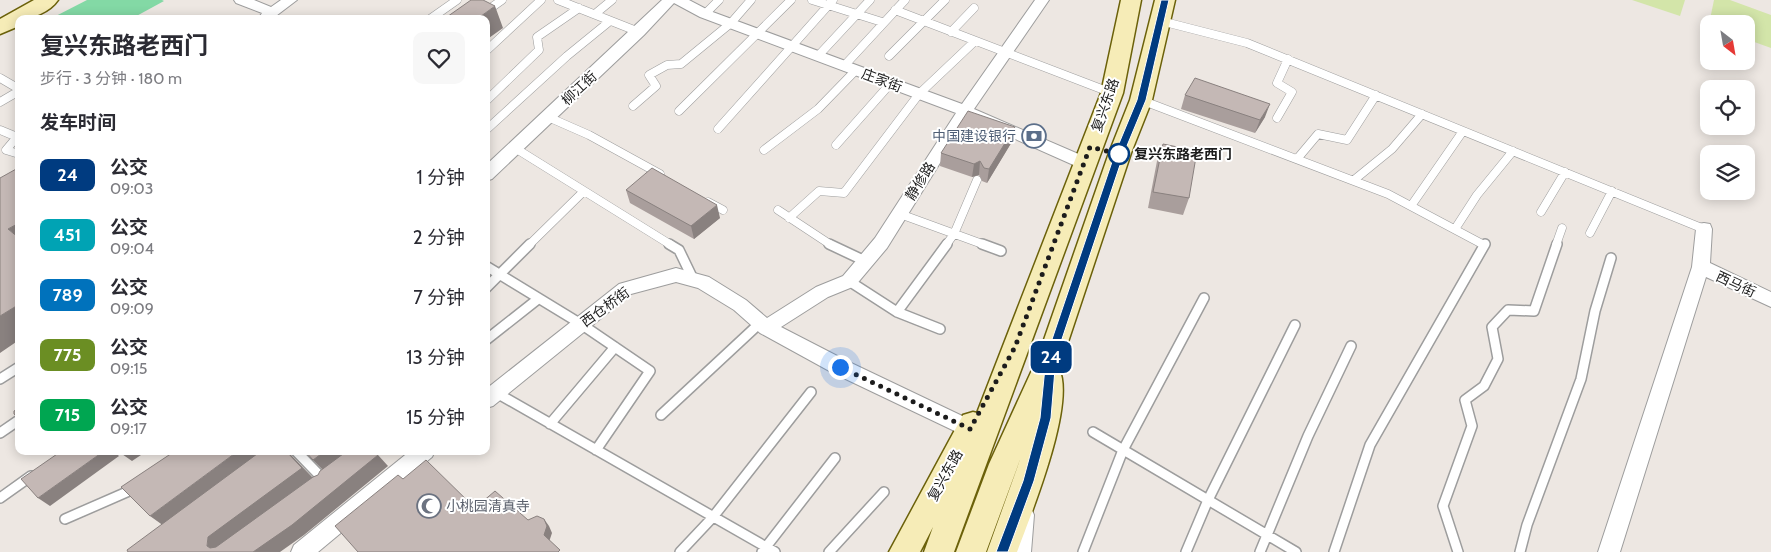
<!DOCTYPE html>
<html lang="zh">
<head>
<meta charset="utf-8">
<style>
  body { margin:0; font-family:Cabin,"Noto Sans SC",sans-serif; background:#f7f7f7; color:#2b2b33; height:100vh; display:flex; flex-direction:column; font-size:19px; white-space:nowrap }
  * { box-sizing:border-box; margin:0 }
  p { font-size:16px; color:#7c7c81 }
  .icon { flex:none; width:28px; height:28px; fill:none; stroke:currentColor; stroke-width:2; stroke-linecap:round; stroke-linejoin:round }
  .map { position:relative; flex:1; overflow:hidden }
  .drawer { position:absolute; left:15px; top:15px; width:475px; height:440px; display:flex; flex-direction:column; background:#fff; border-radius:10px; box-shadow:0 2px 12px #0003 }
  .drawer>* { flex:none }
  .badge { padding:0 10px; border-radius:8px; font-size:18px; line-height:32px }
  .needle { width:32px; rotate:149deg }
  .buttons { position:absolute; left:1700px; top:15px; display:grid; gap:10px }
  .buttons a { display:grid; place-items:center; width:55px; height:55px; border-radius:10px; background:#fff; box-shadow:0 2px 12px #0003; font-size:25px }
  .you { position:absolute; width:25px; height:25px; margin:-12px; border:4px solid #fff; border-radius:50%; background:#1a73e8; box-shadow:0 0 0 8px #1a73e833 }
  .map>.badge { position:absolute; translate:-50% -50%; box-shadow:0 0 0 2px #fff }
  h2 { padding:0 25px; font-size:19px; line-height:45px }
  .round { display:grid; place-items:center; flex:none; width:52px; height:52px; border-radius:10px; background:#f7f7f7 }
  .headline { display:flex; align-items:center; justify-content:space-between; height:85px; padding:0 25px }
  h1 { font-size:24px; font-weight:700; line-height:38px }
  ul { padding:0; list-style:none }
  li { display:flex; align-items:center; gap:15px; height:60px; padding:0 25px }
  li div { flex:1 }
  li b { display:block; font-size:19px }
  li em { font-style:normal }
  li .badge { min-width:55px; font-weight:700; text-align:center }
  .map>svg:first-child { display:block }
</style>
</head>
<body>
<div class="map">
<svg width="1771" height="552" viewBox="0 0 1771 552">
  <rect width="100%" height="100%" fill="#ede7e2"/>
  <path fill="#d3e5a9" d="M1632,0H1685L1680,16Z
    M1714,0H1730L1771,15V48L1746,39V24H1709Z"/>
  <path fill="#83d9a5" d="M87,0H162L164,1L131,19H50Z"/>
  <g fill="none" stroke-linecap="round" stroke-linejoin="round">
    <g stroke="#9d9d9d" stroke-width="9">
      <path id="lane-far1" d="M558,0L639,32
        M812,0L882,22
        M895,10L1112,93
        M595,14L612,0
        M705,14L719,0
        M430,19L457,0
        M475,19L502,0
        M1161,21L1247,43L1704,229
        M951,32L974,8
        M486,51L541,0
        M818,56L870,0
        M889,56L945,0
        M844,66L905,0
        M0,78L19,89
        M1141,100L1388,194L1484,245
        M486,101L539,50L537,37L579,8
        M0,102L19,91
        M633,106L656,86L649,75L667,65L681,64L731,23L751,0
        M679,111L791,0
        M548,117L589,135L660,174
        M1277,118L1292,92L1277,83L1288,59
        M718,129L833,0
        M0,130L17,137L6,150L19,154
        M486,130L567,56L610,21
        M836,145L891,83
        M515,148L671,245
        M764,150L818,109L856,70
        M1297,159L1318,134L1347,140L1376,95
        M1354,180L1392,149L1422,114
        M708,202L723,210
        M1411,206L1463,131
        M778,210L831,245
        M1541,212L1565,172
        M900,214L985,245
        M789,218L819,191L844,193L919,94L975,41
        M1455,229L1477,195L1513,151
        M1590,233L1612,191
        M529,245L584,191
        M946,245L954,234L977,180
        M1556,245L1562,228"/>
    </g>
    <g stroke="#9d9d9d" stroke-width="12">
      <path id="lane" d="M669,244L679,250L693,279
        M829,244L865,261
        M982,244L1001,251
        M486,266L581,324L650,371L596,450
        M849,281L897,312L940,329
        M486,288L530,244
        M897,312L947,244
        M486,340L538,299
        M0,379L19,367
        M495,392L775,552
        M661,415L760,323
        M550,424L615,347
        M1093,432L1296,552
        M0,433L19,420
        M296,451L325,481
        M0,498L31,476
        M65,519L136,488
        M680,552L713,517L811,392
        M762,552L835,458
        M829,552L884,492
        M1083,552L1123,450L1204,298
        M1186,552L1208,500L1295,325
        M1260,552L1308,436L1351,346
        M1334,552L1370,445L1485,244
        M1458,552L1443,506L1472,426L1465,400L1484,386L1498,359L1492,327L1508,310L1534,311L1557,244
        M1520,552L1527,525L1581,379L1595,311L1611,258"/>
    </g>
    <g stroke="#9d9d9d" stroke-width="2">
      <path id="street" d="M234,0H254L271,7L281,0H297L272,19H258L262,13L236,3Z
        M662,0H689L710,11L962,104L1035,0H1049L974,109L1090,159L1092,163L1090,167H1078L968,118L887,248L855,286L828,297L781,327L847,361L977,423L980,429L977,435L970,438L963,435L833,373L760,333L734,310L698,288L676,282L631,294L493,406L486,408V389L619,284L676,268L709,277L746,300L767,318L816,287L843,276L875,238L956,113L700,17L674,3L644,35L492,179L486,181V165Z
        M1704,223L1710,224L1712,229L1710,263L1771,292V307L1706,277L1620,552H1598L1692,267L1696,229L1698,224Z
        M410,451H435L432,457L318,552H291L294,545Z
        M1024,505L1031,508L1034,515L1031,552H1009L1014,515L1017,508Z"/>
    </g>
    <g stroke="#6b610a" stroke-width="3">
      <path id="secondary" d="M34,0H58C50,12 32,19 19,19V26L0,34V19Z
        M1121,0H1141L1123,93L954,552H924L933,527L920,552H889L963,415L973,412L977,413L1101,93Z
        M1155,0H1175L1152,100L1131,153L1059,369C1076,404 1031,514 1017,552H987L1021,457L986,552H956L989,464L1038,357L1109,153L1130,100Z"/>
    </g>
    <use href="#lane-far1" stroke="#fff" stroke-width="8"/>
    <use href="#lane" stroke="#fff" stroke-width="9"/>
    <use href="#street" fill="#fff" fill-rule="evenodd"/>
    <use href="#secondary" fill="#f6ecb7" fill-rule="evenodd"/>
  </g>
  <path fill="#a99e9c" d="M1185,95L1265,117L1255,133L1181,109Z
    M1015,127L1013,140L987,183L982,181L979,175L972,177L940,166L941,153Z
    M1163,144L1189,198L1183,215L1148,208L1157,161Z
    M626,190L720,218L694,239L630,203Z"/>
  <path fill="#89817f" d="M495,6L503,28L486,40V19H477Z
    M1270,104L1265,117L1255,133L1260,120Z
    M1015,127L1013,140L987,183L989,169Z
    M980,161L979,175L972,177L974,164Z
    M717,205L720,218L694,239L691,226Z
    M19,223V238L8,229Z
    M18,305L19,306V340L0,353V316Z
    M104,451H114L119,456L50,506L38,498Z
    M120,451H147L132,461L119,452Z
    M238,451H266L164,526L150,516Z
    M286,451H290L291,455L314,479L215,552L207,546L208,537Z
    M325,451H351L324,471L313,460Z
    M378,455L388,466L304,535L280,552H253Z
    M544,519L549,526L552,533L549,542L544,535Z"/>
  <path fill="#c4b8b5" stroke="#89817f" d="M471,0H483L495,6L477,19H444Z
    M1195,78L1270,104L1260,120L1185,95Z
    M968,111L1015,127L989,169L984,168L980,161L974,164L941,153Z
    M1163,144L1197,151L1189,198L1153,192Z
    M18,168L19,223L8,229L19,238V306L18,305L0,316V178Z
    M652,168L717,205L691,226L626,190Z
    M19,408V418L14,414V411Z
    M59,451H104L38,498L21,479L60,452Z
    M175,451H238L150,516L121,487Z
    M261,451H286L302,468L208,537L207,546L210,548L216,547L313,477L318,475L320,471L347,451H374L378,455L292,525L253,552H128L127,550Z
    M305,451H325L313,460Z
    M426,460L475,508L495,491L528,520L537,516L544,519L547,526L544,535L560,550L558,552H358L335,526L398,475L403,479Z"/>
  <path fill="#003b80" stroke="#fff" d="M1161,0H1169L1146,100L1124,153L1056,357L1051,418L1034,481L1008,552H996L1023,481L1040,418L1046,357L1115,153L1137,100Z"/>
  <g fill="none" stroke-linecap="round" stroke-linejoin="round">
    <path stroke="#1c1c1c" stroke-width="5" stroke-dasharray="0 9" d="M840,367L970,429L1015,347L1090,147L1119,154"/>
  </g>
  <defs>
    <g id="bank-ring" transform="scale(1.25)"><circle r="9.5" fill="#fff" stroke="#5c6f8a" stroke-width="1.5"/><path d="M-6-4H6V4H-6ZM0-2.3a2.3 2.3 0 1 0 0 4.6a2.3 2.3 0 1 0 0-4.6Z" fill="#5c6f8a"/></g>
    <g id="mosque-ring" transform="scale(1.25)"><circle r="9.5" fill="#fff" stroke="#6b7280" stroke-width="1.5"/><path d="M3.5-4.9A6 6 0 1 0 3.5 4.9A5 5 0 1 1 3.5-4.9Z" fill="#6b7280"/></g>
  </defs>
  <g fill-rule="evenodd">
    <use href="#bank-ring" x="1034" y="136"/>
    <use href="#mosque-ring" x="429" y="506"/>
  </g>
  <circle fill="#fff" stroke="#003b80" stroke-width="2.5" cx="1119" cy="154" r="10"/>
  <g text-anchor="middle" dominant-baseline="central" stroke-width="4" stroke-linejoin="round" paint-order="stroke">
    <g font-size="14" fill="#1c1c1c" stroke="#fff">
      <text transform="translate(882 80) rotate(21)">庄家街</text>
      <text transform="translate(579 88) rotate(-43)">柳江街</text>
      <text transform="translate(1105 105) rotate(-71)">复兴东路</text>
      <text transform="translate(920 181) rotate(-58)">静修路</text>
      <text transform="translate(1736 284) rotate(25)">西马街</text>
      <text transform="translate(605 307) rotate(-36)">西仓桥街</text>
      <text transform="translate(945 475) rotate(-61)">复兴东路</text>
    </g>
    <g font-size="14" fill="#4e5e75" stroke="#fff" text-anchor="end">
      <text x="1016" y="136">中国建设银行</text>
    </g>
    <g font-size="14" font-weight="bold" fill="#1c1c1c" stroke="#fff" text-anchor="start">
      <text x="1134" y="154">复兴东路老西门</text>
    </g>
    <g font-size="14" fill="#5b616d" stroke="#fff" text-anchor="start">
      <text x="446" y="506">小桃园清真寺</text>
    </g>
  </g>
</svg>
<div class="buttons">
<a><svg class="needle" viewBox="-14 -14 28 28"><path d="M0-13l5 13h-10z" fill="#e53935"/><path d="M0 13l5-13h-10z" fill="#7c7c81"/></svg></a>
<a><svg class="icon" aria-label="locate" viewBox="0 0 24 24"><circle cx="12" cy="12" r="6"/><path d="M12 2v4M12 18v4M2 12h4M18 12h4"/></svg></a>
<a><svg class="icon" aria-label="layers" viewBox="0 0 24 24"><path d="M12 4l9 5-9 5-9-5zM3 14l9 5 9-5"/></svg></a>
</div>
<div class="you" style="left:840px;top:367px"></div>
<b class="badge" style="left:1051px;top:357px;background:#003b80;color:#fff">24</b>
<section class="drawer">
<div class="headline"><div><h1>复兴东路老西门</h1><p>步行 · 3 分钟 · 180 m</p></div><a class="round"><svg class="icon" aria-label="heart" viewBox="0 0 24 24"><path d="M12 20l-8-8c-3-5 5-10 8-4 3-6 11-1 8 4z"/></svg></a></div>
<h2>发车时间</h2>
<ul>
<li><span class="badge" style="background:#003b80;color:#fff">24</span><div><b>公交</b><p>09:03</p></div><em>1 分钟</em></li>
<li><span class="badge" style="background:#00a3b4;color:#fff">451</span><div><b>公交</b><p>09:04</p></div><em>2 分钟</em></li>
<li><span class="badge" style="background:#0072bc;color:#fff">789</span><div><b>公交</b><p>09:09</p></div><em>7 分钟</em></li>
<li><span class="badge" style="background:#6b8e23;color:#fff">775</span><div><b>公交</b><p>09:15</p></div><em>13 分钟</em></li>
<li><span class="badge" style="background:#00a651;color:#fff">715</span><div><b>公交</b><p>09:17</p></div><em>15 分钟</em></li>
</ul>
</section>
</div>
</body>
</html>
